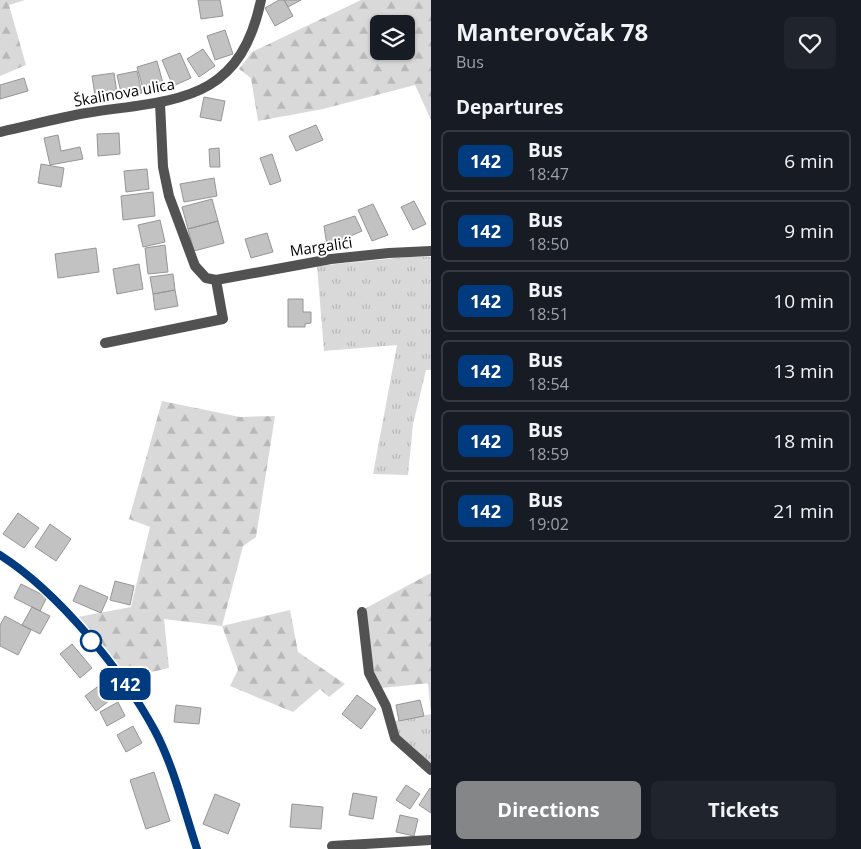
<!DOCTYPE html>
<html lang="en">
<head>
<meta charset="utf-8">
<style>
  body { margin:0; font-family:"Open Sans",sans-serif; background:#20242c; color:#f1f3f6; height:100vh; display:flex; flex-direction:column; font-size:19px; white-space:nowrap }
  * { box-sizing:border-box; margin:0 }
  p { font-size:16px; color:#9ea1a6 }
  .icon { flex:none; width:28px; height:28px; fill:none; stroke:currentColor; stroke-width:2; stroke-linecap:round; stroke-linejoin:round }
  .map { position:relative; flex:1; overflow:hidden }
  .drawer { display:flex; flex-direction:column; background:#171b24; width:430px }
  .drawer>* { flex:none }
  .badge { padding:0 10px; border-radius:8px; font-size:18px; line-height:32px }
  .buttons { position:absolute; left:370px; top:15px; display:grid; gap:10px }
  .buttons a { display:grid; place-items:center; width:45px; height:45px; border-radius:8px; background:#171b24; box-shadow:0 1px 4px #0004; font-size:25px }
  .map>.badge { position:absolute; translate:-50% -50%; box-shadow:0 0 0 2px #fff }
  h2 { padding:0 25px; font-size:19px; line-height:45px }
  .round { display:grid; place-items:center; flex:none; width:52px; height:52px; border-radius:8px; background:#20242c }
  .overview { display:flex; align-items:center; justify-content:space-between; height:85px; padding:0 25px }
  h1 { font-size:24px; font-weight:700; line-height:38px }
  .button { display:flex; gap:10px; margin-top:auto; padding:10px 25px }
  .button a { flex:1; height:58px; border-radius:8px; background:#858687; color:#fff; font-size:20px; font-weight:700; line-height:58px; text-align:center }
  .button a+a { background:#20242c; color:#f1f3f6 }
  ul { padding:0; list-style:none }
  li { display:flex; align-items:center; gap:15px; height:62px; margin:0 10px 8px; padding:0 15px; border:2px solid #363941; border-radius:8px }
  li div { flex:1 }
  li b { display:block; font-size:19px }
  li em { font-style:normal }
  li .badge { min-width:55px; font-weight:700; text-align:center }
  main { display:flex; flex:1; min-height:0 }
  .map>svg:first-child { display:block }
</style>
</head>
<body>
<main>
<div class="map">
<svg width="431" height="849" viewBox="0 0 431 849">
  <defs>
    <pattern id="grass-tufts" width="24" height="20" patternUnits="userSpaceOnUse" patternTransform="scale(1.25)"><rect width="24" height="20" fill="#d9d9d9"/><path d="M3 7l-1-3M5 7V3M7 7l1-3M15 17l-1-3M17 17v-4M19 17l1-3" fill="none" stroke="#b8b8b8"/></pattern>
    <pattern id="forest-firs" width="22" height="20" patternUnits="userSpaceOnUse" patternTransform="scale(1.25)"><rect width="22" height="20" fill="#d9d9d9"/><path d="M5 1l3.5 6h-7zM16 11l3.5 6h-7z" fill="#b8b8b8"/></pattern>
  </defs>
  <rect width="100%" height="100%" fill="#fff"/>
  <path fill="url(#grass-tufts)" d="M407,257H431V370H426L413,424L408,475L373,474L397,345L324,351L317,266Z
    M428,683H431V765L398,735L395,721L431,714Z"/>
  <path fill="url(#forest-firs)" fill-rule="evenodd" d="M0,0H25L9,5L26,65L0,76Z
    M361,0H431V120L415,85L323,109L258,121L251,78L239,69L252,52ZM379,24H406V51H379Z
    M162,401L240,417L275,416L256,537L243,546L222,626L290,610L298,652L345,684L329,697L320,689L293,712L230,686L238,670L222,626L164,619L169,668L135,676L121,684L67,619L131,607L150,527L129,519Z
    M431,573V683L381,688L371,667L366,608Z"/>
  <path fill="#c2c2c2" stroke="#969696" d="M198,0H220L223,16L201,19Z
    M279,0H284L293,16L275,26L265,8Z
    M284,0H301L288,7Z
    M225,30L233,54L215,60L207,36Z
    M203,49L215,66L199,77L187,59Z
    M180,53L191,78L173,86L162,60Z
    M157,61L164,87L144,92L137,67Z
    M137,71L142,93L122,97L117,75Z
    M114,73L117,93L95,96L92,76Z
    M24,78L28,91L0,99V85Z
    M204,97L225,101L221,121L200,117Z
    M316,125L323,140L296,151L289,136Z
    M119,133L120,154L98,156L97,134Z
    M58,135L61,151L80,147L83,159L50,165L44,138Z
    M219,148L220,167H210L209,149Z
    M272,154L281,181L270,185L260,158Z
    M41,164L64,168L61,187L38,183Z
    M147,169L149,189L126,192L124,171Z
    M214,178L217,196L184,202L180,184Z
    M153,192L155,216L123,220L121,196Z
    M212,199L218,221L188,229L182,207Z
    M414,201L426,224L413,230L401,207Z
    M373,204L388,235L372,241L358,210Z
    M355,216L362,231L327,246L324,226Z
    M160,220L165,242L143,247L138,225Z
    M218,221L224,243L194,251L188,229Z
    M267,233L273,252L251,258L245,239Z
    M165,245L168,272L148,274L145,248Z
    M96,248L99,272L58,278L55,254Z
    M139,264L143,289L117,294L113,269Z
    M173,274L175,290L153,294L150,277Z
    M175,290L178,306L155,310L153,294Z
    M288,299H303V312H311V323L305,324V327H288Z
    M18,513L39,528L24,548L3,534Z
    M50,524L71,539L56,561L35,547Z
    M115,581L134,586L130,605L110,600Z
    M21,584L47,597L40,611L14,598Z
    M80,585L108,597L101,613L73,601Z
    M32,607L50,616L40,634L22,625Z
    M5,616L31,630L18,655L0,646V625Z
    M72,644L92,668L80,678L60,654Z
    M104,682L114,697L96,711L85,696Z
    M357,695L376,709L361,729L342,714Z
    M420,700L424,716L399,721L396,705Z
    M118,702L125,716L107,726L100,712Z
    M176,705L201,708L199,724L174,722Z
    M133,726L142,743L126,752L117,735Z
    M154,772L170,821L146,829L130,780Z
    M406,785L420,794L410,809L396,800Z
    M430,788L431,789V813L419,805Z
    M353,793L377,797L373,819L349,815Z
    M215,794L240,804L228,834L203,824Z
    M292,804L323,807L321,829L290,827Z
    M400,815L418,819L414,836L396,832Z"/>
  <g fill="none" stroke-linecap="round" stroke-linejoin="round">
    <path stroke="#525252" stroke-width="10" d="M160,103L163,167L169,196L195,266L206,278L216,280L331,259L389,253L431,251
      M0,132C29,126 57,118 86,113C174,99 239,105 261,0
      M105,343L223,319L216,280
      M362,612L369,673L386,706L395,738L431,770
      M332,846L431,840"/>
    <path stroke="#525252" stroke-width="10" d="M0,555C58,592 122,670 155,731C174,767 184,810 197,849"/>
  </g>
  <g fill="none" stroke-linecap="round" stroke-linejoin="round">
    <g stroke="#fff" stroke-width="11">
      <path id="line" d="M0,555C58,592 122,670 155,731C174,767 184,810 197,849"/>
    </g>
    <use href="#line" stroke="#003b80" stroke-width="8"/>
  </g>
  <circle fill="#fff" stroke="#003b80" stroke-width="2.5" cx="91" cy="641" r="10"/>
  <g text-anchor="middle" dominant-baseline="central" stroke-width="4" stroke-linejoin="round" paint-order="stroke">
    <g font-size="15" fill="#000" stroke="#fff">
      <text transform="translate(124 92) rotate(-10)">Škalinova ulica</text>
      <text transform="translate(321 246) rotate(-8)">Margalići</text>
    </g>
  </g>
</svg>
<div class="buttons">
<a><svg class="icon" aria-label="layers" viewBox="0 0 24 24"><path d="M12 4l9 5-9 5-9-5zM3 14l9 5 9-5"/></svg></a>
</div>
<b class="badge" style="left:125px;top:684px;background:#003b80;color:#fff">142</b>
</div>
<section class="drawer">
<div class="overview"><div><h1>Manterovčak 78</h1><p>Bus</p></div><a class="round"><svg class="icon" aria-label="heart" viewBox="0 0 24 24"><path d="M12 20l-8-8c-3-5 5-10 8-4 3-6 11-1 8 4z"/></svg></a></div>
<h2>Departures</h2>
<ul>
<li><span class="badge" style="background:#003b80;color:#fff">142</span><div><b>Bus</b><p>18:47</p></div><em>6 min</em></li>
<li><span class="badge" style="background:#003b80;color:#fff">142</span><div><b>Bus</b><p>18:50</p></div><em>9 min</em></li>
<li><span class="badge" style="background:#003b80;color:#fff">142</span><div><b>Bus</b><p>18:51</p></div><em>10 min</em></li>
<li><span class="badge" style="background:#003b80;color:#fff">142</span><div><b>Bus</b><p>18:54</p></div><em>13 min</em></li>
<li><span class="badge" style="background:#003b80;color:#fff">142</span><div><b>Bus</b><p>18:59</p></div><em>18 min</em></li>
<li><span class="badge" style="background:#003b80;color:#fff">142</span><div><b>Bus</b><p>19:02</p></div><em>21 min</em></li>
</ul>
<div class="button"><a>Directions</a><a>Tickets</a></div>
</section>
</main>
</body>
</html>
